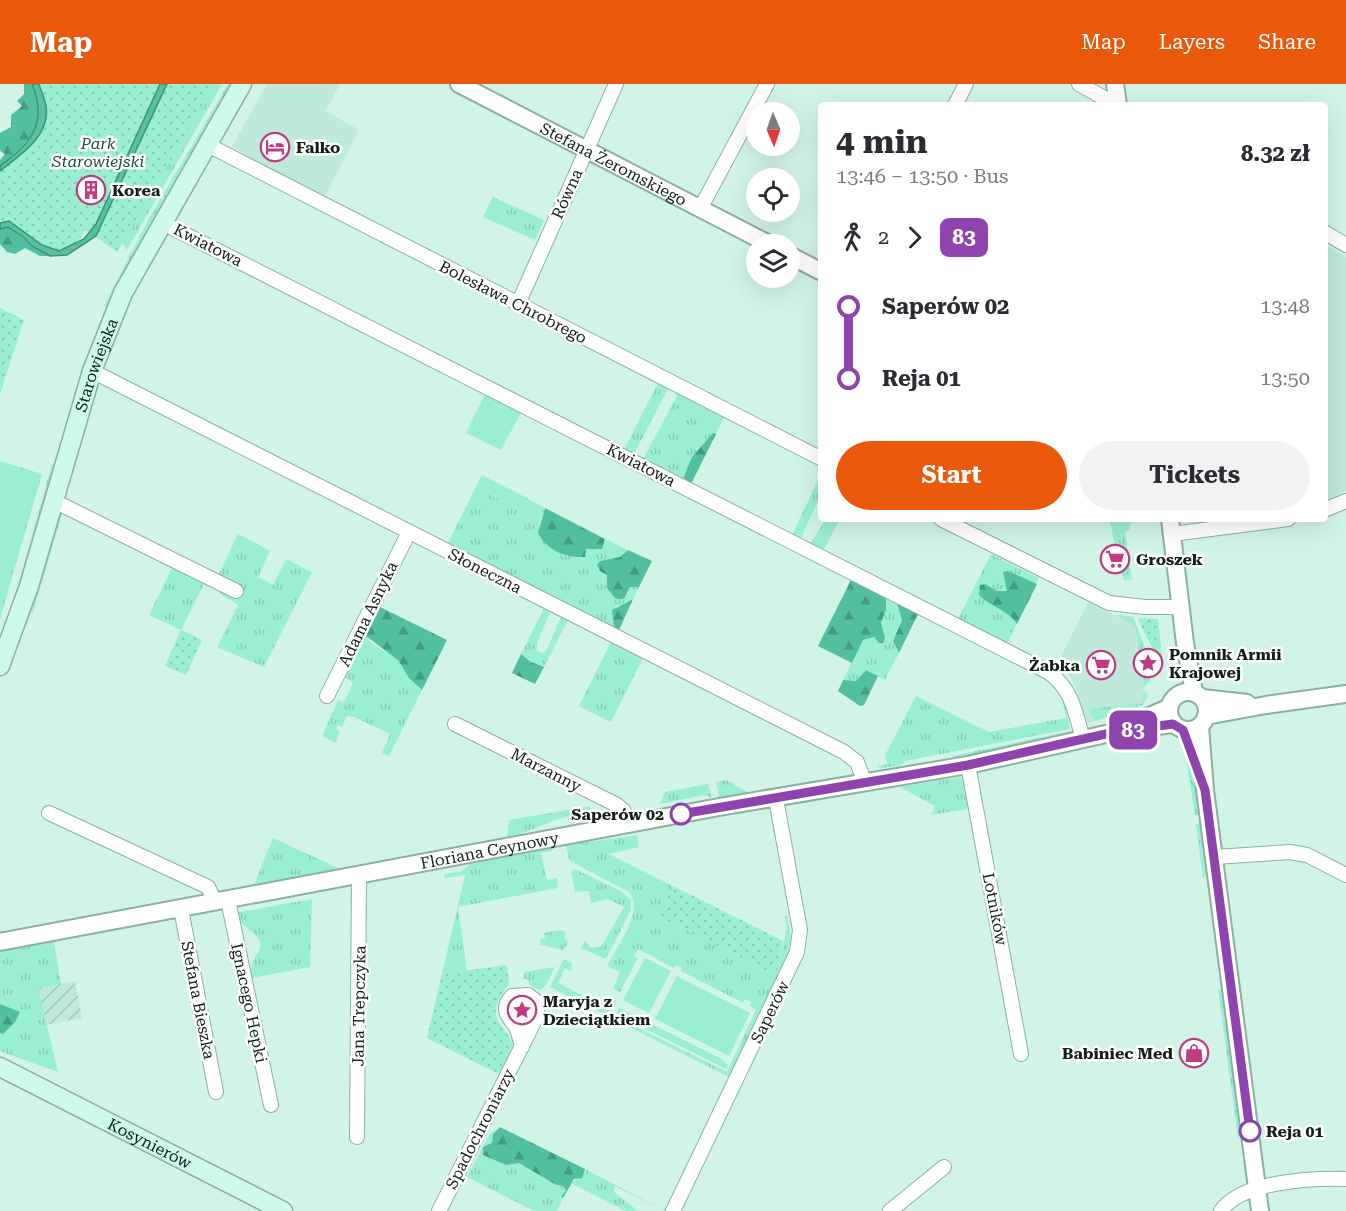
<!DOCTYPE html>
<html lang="en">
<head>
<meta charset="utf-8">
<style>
  body { margin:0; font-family:"Roboto Serif",serif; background:#f2f2f3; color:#2b2b33; height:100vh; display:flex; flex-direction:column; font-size:22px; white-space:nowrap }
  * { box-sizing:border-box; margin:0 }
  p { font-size:20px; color:#7c7c81 }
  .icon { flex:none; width:33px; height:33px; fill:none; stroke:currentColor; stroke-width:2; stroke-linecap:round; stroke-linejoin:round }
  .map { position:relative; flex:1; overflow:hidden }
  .drawer { position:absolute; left:818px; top:18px; width:510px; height:420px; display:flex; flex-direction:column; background:#fff; border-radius:6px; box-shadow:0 6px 24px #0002 }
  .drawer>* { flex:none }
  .badge { padding:0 12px; border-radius:9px; font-size:21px; line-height:39px }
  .needle { width:39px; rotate:178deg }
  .buttons { position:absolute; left:746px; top:18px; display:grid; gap:12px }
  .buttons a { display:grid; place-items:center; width:54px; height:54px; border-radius:50%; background:#fff; box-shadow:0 6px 24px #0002; font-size:30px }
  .map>.badge { position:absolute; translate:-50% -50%; box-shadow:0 0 0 3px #fff }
  .legs { display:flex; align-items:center; gap:9px; height:66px; padding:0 18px; font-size:20px }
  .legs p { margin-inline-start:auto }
  .summary { display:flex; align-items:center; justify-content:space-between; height:102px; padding:0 18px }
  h1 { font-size:33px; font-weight:700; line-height:45px }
  .button { display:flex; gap:12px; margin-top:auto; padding:12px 18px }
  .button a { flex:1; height:69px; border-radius:36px; background:#ea580c; color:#fff; font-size:24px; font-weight:700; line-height:69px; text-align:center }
  .button a+a { background:#f2f2f3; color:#2b2b33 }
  ul { padding:0 18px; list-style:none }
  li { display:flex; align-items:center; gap:21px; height:72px; font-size:22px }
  li i { display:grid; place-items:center; width:9px; height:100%; margin:0 8px; background:currentColor }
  li i::after { content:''; width:15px; height:15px; margin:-8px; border:4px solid; border-radius:50%; background:#fff }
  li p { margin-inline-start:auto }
  li:first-child i { background:linear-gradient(#0000 50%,currentColor 0) }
  li:last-child i { background:linear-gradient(currentColor 50%,#0000 0) }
  header { display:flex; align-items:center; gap:36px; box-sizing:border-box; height:84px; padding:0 30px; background:#ea580c; color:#fff }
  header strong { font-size:28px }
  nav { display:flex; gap:33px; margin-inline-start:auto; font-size:21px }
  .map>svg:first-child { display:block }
</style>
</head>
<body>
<header>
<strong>Map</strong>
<nav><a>Map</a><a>Layers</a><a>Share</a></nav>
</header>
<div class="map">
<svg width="1346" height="1127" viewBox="0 0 1346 1127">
  <defs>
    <pattern id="industrial-furrows" width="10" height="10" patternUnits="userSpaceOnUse" patternTransform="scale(1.5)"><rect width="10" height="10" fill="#bfeadb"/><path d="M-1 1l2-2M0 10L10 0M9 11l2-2" fill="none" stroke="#a3c8bb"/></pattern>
    <pattern id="grass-tufts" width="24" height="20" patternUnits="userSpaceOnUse" patternTransform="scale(1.5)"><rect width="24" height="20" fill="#9aeed2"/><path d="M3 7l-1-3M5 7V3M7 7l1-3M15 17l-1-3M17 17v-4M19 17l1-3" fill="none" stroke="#84ccb4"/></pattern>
    <pattern id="forest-firs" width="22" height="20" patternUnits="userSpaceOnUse" patternTransform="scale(1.5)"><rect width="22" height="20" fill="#52c0a0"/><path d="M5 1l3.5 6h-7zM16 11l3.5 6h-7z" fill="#439b82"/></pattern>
    <pattern id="park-dots" width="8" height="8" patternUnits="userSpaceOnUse" patternTransform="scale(1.5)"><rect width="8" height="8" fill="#9aeed2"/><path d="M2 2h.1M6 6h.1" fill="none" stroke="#84ccb4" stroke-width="1.8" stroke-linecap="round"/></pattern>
  </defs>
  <rect width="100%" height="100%" fill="#d2f4e7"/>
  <path fill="#bfeadb" d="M267,0H340L326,27L359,46L324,114L249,76L250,73L232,62Z
    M1324,160L1346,173V407L1325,415Z
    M1088,518L1135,541L1145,615L1139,623L1089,639L1085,637L1076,604L1069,591L1055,584Z"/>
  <path fill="url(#industrial-furrows)" d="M75,897L82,934L45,941L38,904Z"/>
  <path fill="url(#grass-tufts)" d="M188,0H222L127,166L117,150Z
    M228,0H236L107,224L104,222L147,138Z
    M493,113L544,136L535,156L483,133Z
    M658,299L668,305L634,370L624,366Z
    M678,310L724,333L691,400L643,375Z
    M0,377L42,390L0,535V525L40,392L0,380Z
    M52,380L56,383L20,508L16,509Z
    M820,392V412L800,456L792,451Z
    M476,403L512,422L519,410L545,424L539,441L562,471L569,472L604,460L605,455L628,466L620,473L600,477L607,491V504L628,511L630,503H639L633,515L615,523L614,543L448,459Z
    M63,427L33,529L31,527L32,512L58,428Z
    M826,435H840L823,467L810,460Z
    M1122,435H1132L1129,446L1125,448L1128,468L1117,471L1110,438Z
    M238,450L270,467L258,493L273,501L286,475L312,488L264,583L217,563L238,521L219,509L221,507L235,516L244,505L218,492Z
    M991,470L1039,494L1007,560L958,535Z
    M159,474L214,501L213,504L204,500L181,546L149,531L172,484L158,477Z
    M1129,475L1132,495L1124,497L1122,489L1117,491V477Z
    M886,511L896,516L902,536L893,557L899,569L885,596L866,586L856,597L846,598L843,596L863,556L874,553L876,555L886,526Z
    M544,524L550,529L537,559V567L543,569L546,567L561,533L568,536L544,583L531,578L521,570Z
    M1115,530L1133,533L1145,563L1143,564L1142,580L1151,595L1144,604L1135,542Z
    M365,548C369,563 387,566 398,576C407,584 410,598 422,606L389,672L382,669L390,650L354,633L347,632L342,643L338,641L336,645L340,647L336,659L322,652L338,616L344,618L353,599L343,591Z
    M611,558L643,574L611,638L579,622Z
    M1146,608L1148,612L1143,621L1095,637L1089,625L1143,619V609Z
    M916,612L989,648L1066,634L1062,615L1065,618L1070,645L905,677L902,681L882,684L877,682L887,680L885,671Z
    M1070,647L1066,651L957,676L952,672Z
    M1185,668L1199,709L1202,731H1195Z
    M960,693L964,696L968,725L931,731L935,722L900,703Z
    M726,696L752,710L719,713L716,698Z
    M708,700L712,714L705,711L660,720L665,708Z
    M590,722V732C554,728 538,748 507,753L509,736Z
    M1203,739L1209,785L1203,795L1196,740Z
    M637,751L639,763L609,770L673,802L659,832L776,891L787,844L785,832H787L791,855L788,869L721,1014L719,1013L729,993L550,903L564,875L572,879L571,887L565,884L558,899L603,922L608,914L616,917L610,930L727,988L756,926L750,922L751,918L745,915L743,919L681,887L682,884L676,881L674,884L638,865L634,872L638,874L620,908L613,905L620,888L607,882C617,863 645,825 629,808L572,778L569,775L566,761Z
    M273,754L340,785L254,801Z
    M551,764L552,767L541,769L547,796L558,794L557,804L458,823L467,886H475L442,890L465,791L445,794L444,790L460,788L470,780Z
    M575,785L622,808L631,816V826L606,875L581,864L585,856L591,864L601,863L624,823L608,815L591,819L589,807L575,808L571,788Z
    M312,815L310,883L251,894C246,863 284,867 236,836L235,829Z
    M561,846L566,848L564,852L568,859L563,866L541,861L540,856L545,854L544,849Z
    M54,858L61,900L38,904L58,988L0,967V867Z
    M555,883L546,901L540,906L531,902L527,895H523L524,888Z
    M1218,905L1224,907L1243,1050L1238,1055Z
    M496,1046L488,1073L506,1081L519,1079L556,1101L563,1102L566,1108L562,1111L563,1114L557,1127H534L467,1093L489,1051Z
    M585,1085L663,1126L665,1123V1127L614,1102V1108L638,1127H626L571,1099L583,1091Z"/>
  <path fill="url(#forest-firs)" d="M24,0H46L52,26L0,98V76L5,70L0,67V49L11,43V31L22,22L17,17L24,10Z
    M8,143C23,153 34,165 51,172H40L25,164L15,170L7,168L0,160V145Z
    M713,349L716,350L691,400L683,395L692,373Z
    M545,424L605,455L602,465H586L585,473C565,474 548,467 538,449Z
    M628,466L652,477L639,503H630L624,515H616L607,504V491L600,487L597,481L600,477L620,473Z
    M1008,487L1037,500L1017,540C1010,527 989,522 979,511L980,501L985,500L997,507H1007L1003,488Z
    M852,494L886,511V526L881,539L885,554L883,559H879L874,553L863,556L852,579L818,562Z
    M633,515L619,546L614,543L612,526Z
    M896,516L919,528L899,569L893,557L902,536Z
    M378,522L447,556L422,606L409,594L399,577L366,552L365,548Z
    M521,570L531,578L544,583L535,600L512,589Z
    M866,586L878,592L864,621L860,622L838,607L843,596L856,597Z
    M0,920L20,928L15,938L3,950L0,949Z
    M500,1043L585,1085L582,1094L574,1095L563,1114L561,1112L566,1107L563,1102L556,1101L519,1079L506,1081L483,1071V1063L492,1059L493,1050Z"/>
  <path fill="url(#park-dots)" d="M37,0H215L117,168L86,146L77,158L59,167L42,161L0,139V83C31,54 46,45 37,0Z
    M0,224L24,236L0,310Z
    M1140,534L1158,535L1162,574L1159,577L1138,536Z
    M181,546L202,556L186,591L165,582Z
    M673,802L783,857L776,891L658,832Z
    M507,881L509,899C500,912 489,927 501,942C507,950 510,952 513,962L499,990L427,954L442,890Z"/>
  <path fill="#9aeed2" d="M486,308L522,327L501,366L466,349Z
    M0,380L41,392L0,525Z
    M482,391L519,410L512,422L476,403Z
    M645,874L671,887L649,929L623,916Z
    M677,892L750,929L729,972L655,935Z
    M619,924L720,974L728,981L726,985L616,930Z"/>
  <path fill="#55c2a2" stroke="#419179" stroke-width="1.5" d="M32,0H39C41,7 45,15 46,22C51,52 20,71 0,87V82C32,59 48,39 32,0Z
    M160,0H167L96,152L67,171L50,172L32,162L23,153L8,143L0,145V139L9,137L42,161L59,167L84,155L96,140Z"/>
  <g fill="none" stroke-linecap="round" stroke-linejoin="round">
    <g stroke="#8eafa3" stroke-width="16">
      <path id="minor" d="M1079,0L1117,21
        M955,21L966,0
        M206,60L820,374
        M700,125L767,0
        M163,139L1048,588C1072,604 1076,630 1083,656
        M1324,148L1346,161
        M518,220L616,0
        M92,287L844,668L857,678L865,699
        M54,417L236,507
        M1324,426L1346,417
        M941,435L1109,519L1145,523H1181
        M1172,450L1288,435
        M327,612L409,448
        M455,640L617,721L624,727L628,740
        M968,681L1021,970
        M49,729L208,803L215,818
        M1215,773L1290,768L1307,771L1346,791
        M228,816L271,1021
        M181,825L216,1008
        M515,941L526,942L538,931L536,917L528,911L512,912C500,925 508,932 516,943C519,949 520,957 522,963
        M357,1053L359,791
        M439,1127L535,936
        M673,1127L797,868L800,846L776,715
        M890,1127L944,1083
        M1221,1127C1241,1097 1313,1094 1346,1095"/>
    </g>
    <g stroke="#8eafa3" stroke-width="20">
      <g id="tertiary">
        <path id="s1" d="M459,0L769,160"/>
        <path d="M1115,0L1118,21"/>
        <path d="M789,171L820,187"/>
        <path d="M1170,435L1185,559L1194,608"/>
        <circle cx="1188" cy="627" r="19"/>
        <path d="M1203,614L1247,619"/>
        <path d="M1206,632L1266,621L1346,610"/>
        <path d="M1127,642L1168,624"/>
        <path d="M1200,642L1205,706L1260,1127"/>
        <path id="s2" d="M0,858L719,723L968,681L1119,647L1173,640"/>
      </g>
    </g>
    <g stroke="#8eafa3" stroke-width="21">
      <g id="secondary">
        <path id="s3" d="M0,582L29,502L92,287L123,209L242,0"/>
        <path id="s4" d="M0,983L283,1127"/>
      </g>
    </g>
    <use href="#minor" stroke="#fff" stroke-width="14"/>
    <use href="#tertiary" stroke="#fff" stroke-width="16"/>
    <use href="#secondary" stroke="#cef9ed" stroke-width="18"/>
  </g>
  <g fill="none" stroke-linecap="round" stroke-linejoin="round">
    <g stroke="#fff" stroke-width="14">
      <path id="line-1" d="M681,730L968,681L1119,647L1173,640L1183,646L1205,706L1250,1047"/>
    </g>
    <use href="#line-1" stroke="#8e44ad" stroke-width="9"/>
  </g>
  <defs>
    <g id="hotel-ring" transform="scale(1.5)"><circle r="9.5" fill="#fff" stroke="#bf3c83" stroke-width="1.5"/><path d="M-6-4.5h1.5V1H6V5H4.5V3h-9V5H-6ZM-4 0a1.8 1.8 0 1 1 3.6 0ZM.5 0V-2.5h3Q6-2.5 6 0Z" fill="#bf3c83"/></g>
    <g id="building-ring" transform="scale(1.5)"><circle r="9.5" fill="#fff" stroke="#bf3c83" stroke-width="1.5"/><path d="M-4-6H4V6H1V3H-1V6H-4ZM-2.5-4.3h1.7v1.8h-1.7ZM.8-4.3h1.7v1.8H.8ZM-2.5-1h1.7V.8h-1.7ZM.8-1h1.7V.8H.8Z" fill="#bf3c83"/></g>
    <g id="supermarket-ring" transform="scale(1.5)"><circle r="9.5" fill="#fff" stroke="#bf3c83" stroke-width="1.5"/><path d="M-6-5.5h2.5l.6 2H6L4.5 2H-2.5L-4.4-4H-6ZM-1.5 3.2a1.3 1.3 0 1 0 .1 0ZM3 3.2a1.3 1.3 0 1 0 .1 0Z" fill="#bf3c83"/></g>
    <g id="sight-ring" transform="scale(1.5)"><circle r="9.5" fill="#fff" stroke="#bf3c83" stroke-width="1.5"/><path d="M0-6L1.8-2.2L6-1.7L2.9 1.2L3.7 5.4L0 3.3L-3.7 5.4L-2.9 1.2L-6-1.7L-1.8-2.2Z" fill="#bf3c83"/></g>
    <g id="shop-ring" transform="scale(1.5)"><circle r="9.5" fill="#fff" stroke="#bf3c83" stroke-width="1.5"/><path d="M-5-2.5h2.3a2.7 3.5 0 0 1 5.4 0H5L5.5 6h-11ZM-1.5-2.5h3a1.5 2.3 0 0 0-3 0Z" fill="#bf3c83"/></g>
  </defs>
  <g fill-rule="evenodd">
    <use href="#hotel-ring" x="275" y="63"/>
    <use href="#building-ring" x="91" y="106"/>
    <use href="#supermarket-ring" x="1115" y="475"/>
    <use href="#sight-ring" x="1148" y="579"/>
    <use href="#supermarket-ring" x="1101" y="581"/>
    <use href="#sight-ring" x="522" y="926"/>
    <use href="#shop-ring" x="1194" y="969"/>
  </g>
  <g fill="#fff" stroke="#8e44ad" stroke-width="3">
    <circle cx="681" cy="730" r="10"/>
    <circle cx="1250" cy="1047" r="10"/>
  </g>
  <g text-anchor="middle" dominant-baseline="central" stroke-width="5" stroke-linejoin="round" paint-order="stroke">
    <g font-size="16" font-style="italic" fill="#204f41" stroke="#fff">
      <text x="98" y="59">Park<tspan x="98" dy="18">Starowiejski</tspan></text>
    </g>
    <g font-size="16" font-weight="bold" fill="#121f1a" stroke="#fff" text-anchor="start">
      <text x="296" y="63">Falko</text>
      <text x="112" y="106">Korea</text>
      <text x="1136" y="475">Groszek</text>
      <text x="1169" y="570">Pomnik Armii<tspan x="1169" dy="18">Krajowej</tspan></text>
      <text x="1080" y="581" text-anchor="end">Żabka</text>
      <text x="543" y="917">Maryja z<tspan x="543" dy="18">Dzieciątkiem</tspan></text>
      <text x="1173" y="969" text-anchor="end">Babiniec Med</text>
    </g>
    <g font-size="16" fill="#121f1a" stroke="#fff">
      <text stroke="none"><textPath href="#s1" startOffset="174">Stefana Żeromskiego</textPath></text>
      <text transform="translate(567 110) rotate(-66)">Równa</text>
      <text transform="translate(208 161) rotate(27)">Kwiatowa</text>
      <text transform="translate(513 218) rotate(27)">Bolesława Chrobrego</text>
      <text stroke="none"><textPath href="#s3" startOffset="316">Starowiejska</textPath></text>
      <text transform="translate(641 381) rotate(27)">Kwiatowa</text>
      <text transform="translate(485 487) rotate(27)">Słoneczna</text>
      <text transform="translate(368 530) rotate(-64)">Adama Asnyka</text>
      <text transform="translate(546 686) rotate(27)">Marzanny</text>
      <text stroke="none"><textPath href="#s2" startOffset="498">Floriana Ceynowy</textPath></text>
      <text transform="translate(995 825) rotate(79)">Lotników</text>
      <text transform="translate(198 916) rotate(79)">Stefana Bieszka</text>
      <text transform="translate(249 919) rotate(78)">Ignacego Hepki</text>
      <text transform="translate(359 922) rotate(-89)">Jana Trepczyka</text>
      <text transform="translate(770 928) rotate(-64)">Saperów</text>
      <text transform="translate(480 1045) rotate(-63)">Spadochroniarzy</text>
      <text stroke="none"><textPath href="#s4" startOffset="168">Kosynierów</textPath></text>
    </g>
    <g font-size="16" font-weight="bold" fill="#121f1a" stroke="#fff" text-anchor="end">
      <text x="664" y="730">Saperów 02</text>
      <text x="1266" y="1047" text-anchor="start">Reja 01</text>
    </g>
  </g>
</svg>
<div class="buttons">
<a><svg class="needle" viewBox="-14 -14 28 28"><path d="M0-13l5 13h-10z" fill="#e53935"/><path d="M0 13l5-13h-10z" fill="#7c7c81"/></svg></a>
<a><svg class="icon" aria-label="locate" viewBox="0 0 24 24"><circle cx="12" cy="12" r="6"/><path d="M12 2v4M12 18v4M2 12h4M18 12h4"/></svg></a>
<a><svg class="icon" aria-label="layers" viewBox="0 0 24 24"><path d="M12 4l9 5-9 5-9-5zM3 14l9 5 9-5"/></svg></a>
</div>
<b class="badge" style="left:1133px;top:646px;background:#8e44ad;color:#fff">83</b>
<section class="drawer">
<div class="summary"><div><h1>4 min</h1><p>13:46 – 13:50 · Bus</p></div><b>8.32 zł</b></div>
<div class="legs"><svg class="icon" aria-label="walk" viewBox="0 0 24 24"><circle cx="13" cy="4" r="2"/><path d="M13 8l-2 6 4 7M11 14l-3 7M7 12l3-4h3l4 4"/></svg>2<svg class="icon" aria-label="forward" viewBox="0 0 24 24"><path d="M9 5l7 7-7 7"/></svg><b class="badge" style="background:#8e44ad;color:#fff">83</b></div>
<ul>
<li><i style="color:#8e44ad"></i><b>Saperów 02</b><p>13:48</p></li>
<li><i style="color:#8e44ad"></i><b>Reja 01</b><p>13:50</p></li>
</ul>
<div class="button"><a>Start</a><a>Tickets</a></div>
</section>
</div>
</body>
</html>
